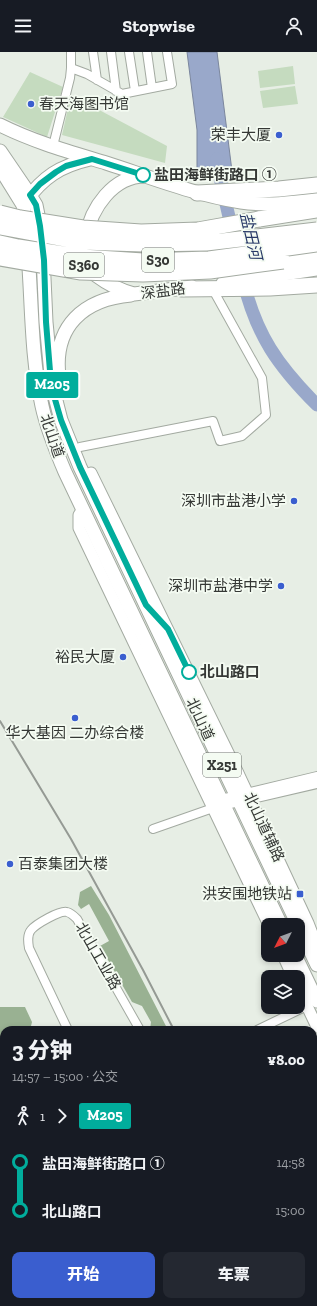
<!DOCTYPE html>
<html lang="zh">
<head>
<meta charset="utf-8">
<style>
  body { margin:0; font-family:"Zilla Slab","Noto Sans SC",serif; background:#242831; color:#f1f3f6; height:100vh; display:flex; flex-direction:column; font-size:15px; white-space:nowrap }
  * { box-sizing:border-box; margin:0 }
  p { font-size:13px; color:#9ea1a6 }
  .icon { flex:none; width:22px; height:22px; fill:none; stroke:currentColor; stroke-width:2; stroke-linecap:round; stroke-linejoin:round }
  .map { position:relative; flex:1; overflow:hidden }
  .side { position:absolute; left:0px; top:974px; width:317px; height:280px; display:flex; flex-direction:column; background:#171b24; border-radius:12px 12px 0 0; box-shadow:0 2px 6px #0003 }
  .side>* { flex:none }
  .badge { padding:0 8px; border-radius:3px; font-size:14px; line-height:26px }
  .needle { width:26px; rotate:228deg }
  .buttons { position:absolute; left:261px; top:866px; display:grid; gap:8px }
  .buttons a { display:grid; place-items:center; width:44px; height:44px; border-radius:8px; background:#171b24; box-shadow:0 2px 6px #0003; font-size:20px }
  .map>.badge { position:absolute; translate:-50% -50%; box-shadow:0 0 0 2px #fff }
  .legs { display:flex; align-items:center; gap:6px; height:44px; padding:0 12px; font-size:13px }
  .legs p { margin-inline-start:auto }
  .head { display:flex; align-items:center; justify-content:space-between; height:68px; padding:0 12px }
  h1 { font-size:22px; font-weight:800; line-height:30px }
  .cta { display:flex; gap:8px; margin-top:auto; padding:8px 12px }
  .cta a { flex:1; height:46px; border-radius:8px; background:#3a5ecf; color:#fff; font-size:16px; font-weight:800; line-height:46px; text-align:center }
  .cta a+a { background:#242831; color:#f1f3f6 }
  ul { padding:0 12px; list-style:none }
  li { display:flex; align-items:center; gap:14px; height:48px; font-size:15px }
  li i { display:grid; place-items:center; width:6px; height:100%; margin:0 5px; background:currentColor }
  li i::after { content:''; width:10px; height:10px; margin:-5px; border:3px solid; border-radius:50%; background:#171b24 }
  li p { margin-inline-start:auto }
  li:first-child i { background:linear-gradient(#0000 50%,currentColor 0) }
  li:last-child i { background:linear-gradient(currentColor 50%,#0000 0) }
  header { display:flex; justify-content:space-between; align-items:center; height:52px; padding:0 12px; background:#171b24; font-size:18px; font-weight:800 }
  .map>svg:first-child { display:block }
</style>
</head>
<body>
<header><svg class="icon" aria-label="menu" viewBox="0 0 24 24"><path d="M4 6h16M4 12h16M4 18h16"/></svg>Stopwise<svg class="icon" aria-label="person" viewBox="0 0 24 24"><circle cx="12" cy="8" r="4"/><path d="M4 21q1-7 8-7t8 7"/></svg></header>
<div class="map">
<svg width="317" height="1254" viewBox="0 0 317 1254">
  <rect width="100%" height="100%" fill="#e7eee5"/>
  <path fill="#c5dbbf" d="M293,14L295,32L260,36L258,19Z
    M30,20L63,35L47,85L3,65Z
    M295,34L298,52L263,56L260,39Z
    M71,43L167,94L165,111L62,83Z"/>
  <path fill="#99b192" d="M91,834L109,863L168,978H150L151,970L142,954L132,950L100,894L109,889L89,852L81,857L78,853L80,840Z
    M0,955H25L32,970L30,978H4V1250H133L138,1254H0Z
    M283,1250H298L300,1254H274Z"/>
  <path fill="#99a8ca" stroke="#7b869d" d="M187,0H217L233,127L197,117V78Z"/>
  <path fill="#e7eee5" d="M196,118L235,125V127L233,129Z"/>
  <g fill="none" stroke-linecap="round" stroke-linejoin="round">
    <path stroke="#99a8ca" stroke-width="13" d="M217,107L220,126L233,182
      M243,228C256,283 278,314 317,353"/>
    <g stroke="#a3aaa1" stroke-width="10">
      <path id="minor" d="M93,0L97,28
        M111,0L116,39
        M129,0L135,39
        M147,0L152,36
        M71,16L87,22L122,42L172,32L167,0
        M53,94L70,26L71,16V0
        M80,395L213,369L220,389L242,384L266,363L262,326L212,236
        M218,750L221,747L317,724
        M153,777L213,756L317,732
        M68,978L29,896C28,890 27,883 31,878C36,872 60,858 67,860C71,861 74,864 77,867L140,978
        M257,978L307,954
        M257,1251L258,1250"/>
    </g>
    <g stroke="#a3aaa1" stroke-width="13">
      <path id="tertiary" d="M91,421L237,719L308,871L317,894
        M83,457L79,463V476L269,873
        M283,903L293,925
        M298,935L317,975"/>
    </g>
    <g stroke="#a3aaa1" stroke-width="15">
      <path id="primary" d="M0,73C34,90 70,100 106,111C150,125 195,143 241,150C266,154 292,151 317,148
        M0,99L30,143L36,153L41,178
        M0,116L23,153L26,176
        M25,150C43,125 60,114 90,107
        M50,182C75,205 100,234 134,242L192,235
        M86,185C91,156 113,124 145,124
        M28,201C32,252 31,304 42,354C47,377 56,399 65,420L281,873
        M43,204L46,270L52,333L61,368L80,415L298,873
        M223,231L317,217
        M59,324C53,274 84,247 131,243
        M298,873L317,913
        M295,903L317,949"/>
    </g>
    <g stroke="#a3aaa1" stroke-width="17">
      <path id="motorway" d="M197,141L279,137L317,133
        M259,167L317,158
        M283,209L317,207
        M181,237L270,236L317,233"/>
    </g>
    <use href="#minor" stroke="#fff" stroke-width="8"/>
    <use href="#tertiary" stroke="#fff" stroke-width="11"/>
    <use href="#primary" stroke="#fff" stroke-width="13"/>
    <use href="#motorway" stroke="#fff" stroke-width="15"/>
    <path stroke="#959a94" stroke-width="2" d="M0,669L71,787L143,918L174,978
      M303,1250L304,1254"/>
    <g stroke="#a3aaa1" stroke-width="17" stroke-linecap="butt">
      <path id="motorway-bridge" d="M0,161L20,166L83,176L141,180L198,178L259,167
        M0,175L82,190L143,192L206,191L317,178
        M0,191L18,195L82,205L143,209L209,207L317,192
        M0,206L81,220L143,222L210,219L283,209"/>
    </g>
    <use href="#motorway-bridge" stroke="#fff" stroke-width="15"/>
  </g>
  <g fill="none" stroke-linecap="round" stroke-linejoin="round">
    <g stroke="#fff" stroke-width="9">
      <path id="line-1" d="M143,123L92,107L66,114L56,120L40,132L30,143L36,153L40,174L44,208L46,270L50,319L54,344L61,368L80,415L146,553L168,577L189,620"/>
    </g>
    <use href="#line-1" stroke="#01ad9c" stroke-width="6"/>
  </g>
  <g fill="#3a5ecf" stroke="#f4fbf2" stroke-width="1.5">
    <circle cx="31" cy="52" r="4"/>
    <circle cx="279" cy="83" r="4"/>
    <circle cx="294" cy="449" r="4"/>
    <circle cx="281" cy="534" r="4"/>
    <circle cx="123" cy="605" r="4"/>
    <circle cx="75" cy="666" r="4"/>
    <circle cx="10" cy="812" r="4"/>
    <rect x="296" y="838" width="8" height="8" rx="2"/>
  </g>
  <g fill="#fff" stroke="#01ad9c" stroke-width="2">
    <circle cx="143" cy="123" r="7"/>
    <circle cx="189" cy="620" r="7"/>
  </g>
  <g text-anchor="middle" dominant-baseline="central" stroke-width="3.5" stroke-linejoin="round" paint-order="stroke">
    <g fill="#f4fbf2" stroke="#6e726e" stroke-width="1">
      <rect x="142" y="196" width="32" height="24" rx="3"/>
      <rect x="64" y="201" width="40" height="24" rx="3"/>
      <rect x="203" y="701" width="38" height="24" rx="3"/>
    </g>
    <g font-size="14" font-weight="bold" fill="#353835">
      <text x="158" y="208">S30</text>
      <text x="84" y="213">S360</text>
      <text x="222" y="713">X251</text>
    </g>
    <g font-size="15" fill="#353835" stroke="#f4fbf2" text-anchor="end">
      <text x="39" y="52" text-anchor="start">春天海图书馆</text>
      <text x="271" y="83">荣丰大厦</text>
      <text x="286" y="449">深圳市盐港小学</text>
      <text x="273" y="534">深圳市盐港中学</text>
      <text x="115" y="605">裕民大厦</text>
      <text x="75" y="681" text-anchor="middle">华大基因 二办综合楼</text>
      <text x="18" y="812" text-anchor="start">百泰集团大楼</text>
      <text x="292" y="842">洪安围地铁站</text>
    </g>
    <g font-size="15" font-weight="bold" fill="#353835" stroke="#f4fbf2" text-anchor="start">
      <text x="154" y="123">盐田海鲜街路口 ①</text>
      <text x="200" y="620">北山路口</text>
    </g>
    <g font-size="15" fill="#353835" stroke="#f4fbf2">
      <text transform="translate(163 239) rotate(-7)">深盐路</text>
      <text transform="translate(52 384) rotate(71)">北山道</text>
      <text transform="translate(200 667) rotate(65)">北山道</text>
      <text transform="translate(264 775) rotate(65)">北山道辅路</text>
      <text transform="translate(98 904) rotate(60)">北山工业路</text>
    </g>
    <g font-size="16" font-style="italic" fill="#293a68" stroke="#f4fbf2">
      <text transform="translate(251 184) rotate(77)">盐田河</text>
    </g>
  </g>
</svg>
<div class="buttons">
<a><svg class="needle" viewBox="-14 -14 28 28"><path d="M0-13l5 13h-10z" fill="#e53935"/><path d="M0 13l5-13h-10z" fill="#9ea1a6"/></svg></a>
<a><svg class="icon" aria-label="layers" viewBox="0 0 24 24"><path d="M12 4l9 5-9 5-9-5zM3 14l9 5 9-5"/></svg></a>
</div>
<b class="badge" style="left:52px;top:333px;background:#01ad9c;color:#fff">M205</b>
<section class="side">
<div class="head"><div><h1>3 分钟</h1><p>14:57 – 15:00 · 公交</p></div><b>¥8.00</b></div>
<div class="legs"><svg class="icon" aria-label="walk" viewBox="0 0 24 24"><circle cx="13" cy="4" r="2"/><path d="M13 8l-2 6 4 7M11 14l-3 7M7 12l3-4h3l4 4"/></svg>1<svg class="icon" aria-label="forward" viewBox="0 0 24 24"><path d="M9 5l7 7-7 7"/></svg><b class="badge" style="background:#01ad9c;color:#fff">M205</b></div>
<ul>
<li><i style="color:#01ad9c"></i><b>盐田海鲜街路口 ①</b><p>14:58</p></li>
<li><i style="color:#01ad9c"></i><b>北山路口</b><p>15:00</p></li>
</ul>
<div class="cta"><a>开始</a><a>车票</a></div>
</section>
</div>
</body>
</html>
